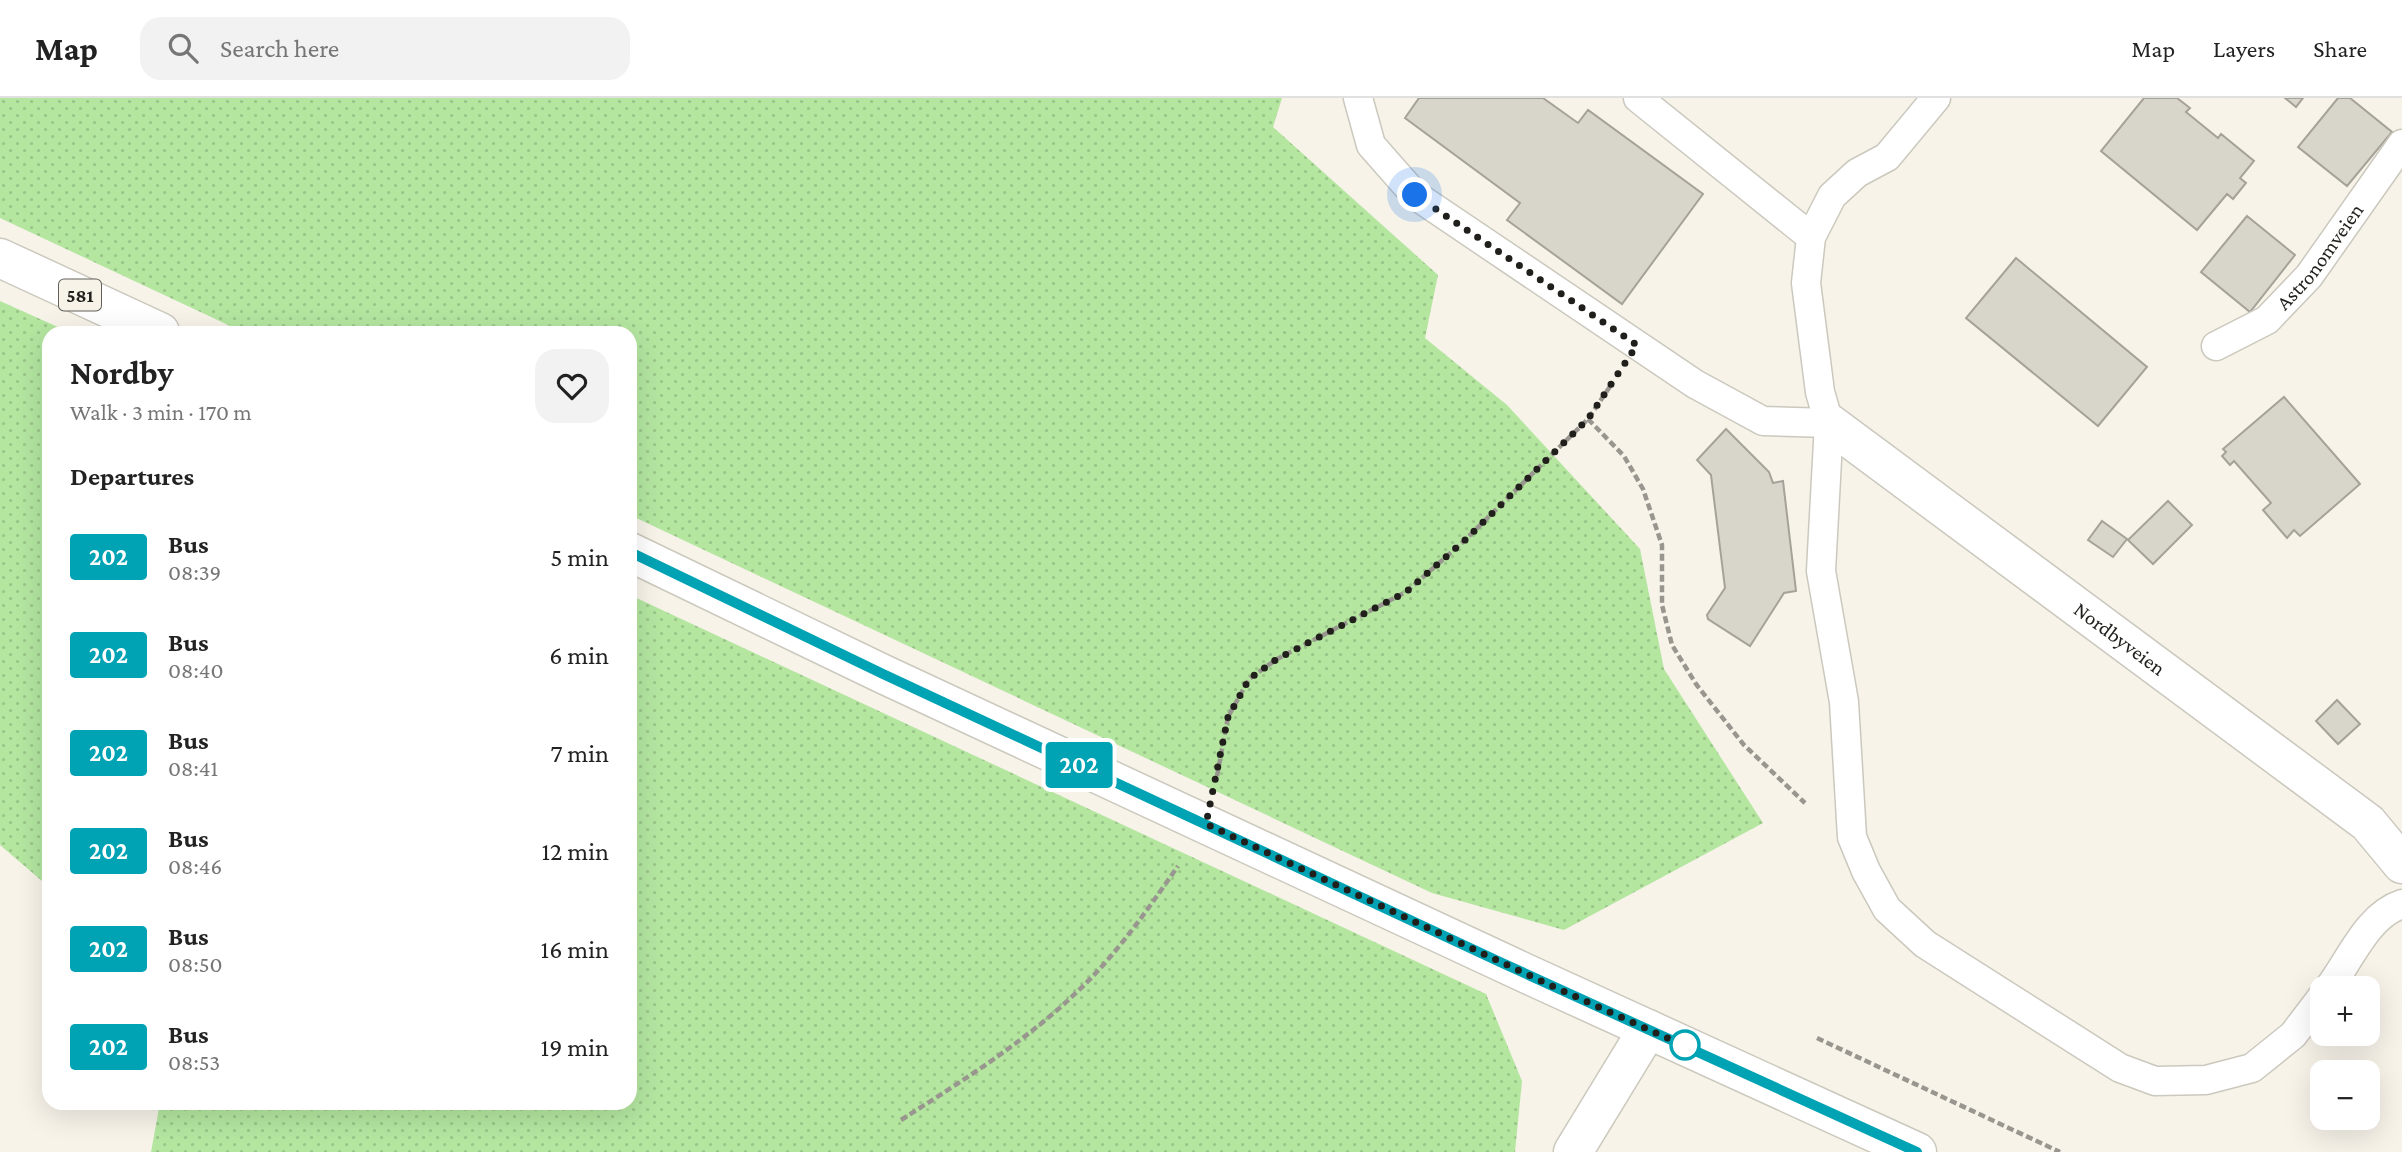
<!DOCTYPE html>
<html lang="en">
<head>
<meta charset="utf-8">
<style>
  body { margin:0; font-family:"Crimson Pro",serif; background:#f2f2f2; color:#222; height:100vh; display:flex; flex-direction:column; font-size:26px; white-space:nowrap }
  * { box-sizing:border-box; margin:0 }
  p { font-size:23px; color:#767676 }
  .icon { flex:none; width:38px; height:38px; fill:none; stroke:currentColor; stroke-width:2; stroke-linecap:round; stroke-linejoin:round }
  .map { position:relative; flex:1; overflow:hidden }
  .panel { position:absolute; left:42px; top:228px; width:595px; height:784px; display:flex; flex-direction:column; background:#fff; border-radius:21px; box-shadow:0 7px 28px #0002 }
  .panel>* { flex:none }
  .badge { padding:0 14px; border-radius:5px; font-size:24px; line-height:46px }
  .buttons { position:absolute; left:2310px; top:878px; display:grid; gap:14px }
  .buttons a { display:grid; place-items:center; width:70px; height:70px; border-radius:14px; background:#fff; box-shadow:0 7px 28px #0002; font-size:35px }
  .you { position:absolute; width:35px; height:35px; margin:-18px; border:5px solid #fff; border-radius:50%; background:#1a73e8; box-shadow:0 0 0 10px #1a73e833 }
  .map>.badge { position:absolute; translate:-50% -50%; box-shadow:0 0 0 4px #fff }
  h2 { padding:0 28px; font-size:26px; line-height:63px }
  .round { display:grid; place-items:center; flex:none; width:74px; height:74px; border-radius:21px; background:#f2f2f2 }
  .summary { display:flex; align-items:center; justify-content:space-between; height:119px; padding:0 28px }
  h1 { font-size:33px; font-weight:700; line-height:52px }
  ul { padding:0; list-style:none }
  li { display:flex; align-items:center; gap:21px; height:98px; padding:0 28px }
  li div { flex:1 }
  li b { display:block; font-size:26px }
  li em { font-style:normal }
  li .badge { min-width:77px; font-weight:700; text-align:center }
  header { display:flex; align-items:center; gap:42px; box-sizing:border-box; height:98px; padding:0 35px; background:#fff; border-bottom:2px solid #e0e0e0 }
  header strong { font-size:33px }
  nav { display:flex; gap:38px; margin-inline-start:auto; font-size:24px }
  .search { width:490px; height:63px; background:#f2f2f2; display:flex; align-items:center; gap:18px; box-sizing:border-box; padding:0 24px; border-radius:21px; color:#767676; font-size:26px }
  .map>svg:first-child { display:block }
</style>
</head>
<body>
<header>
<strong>Map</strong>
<div class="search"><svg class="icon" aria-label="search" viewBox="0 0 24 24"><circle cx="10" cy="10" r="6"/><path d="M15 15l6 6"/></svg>Search here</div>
<nav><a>Map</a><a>Layers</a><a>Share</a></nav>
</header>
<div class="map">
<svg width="2402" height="1054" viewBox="0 0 2402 1054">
  <defs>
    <pattern id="grass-dots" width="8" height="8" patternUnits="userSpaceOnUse" patternTransform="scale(1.75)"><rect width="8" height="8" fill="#b4e6a0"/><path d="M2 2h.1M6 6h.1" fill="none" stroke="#9ac589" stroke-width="1.8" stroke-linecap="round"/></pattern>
  </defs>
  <rect width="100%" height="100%" fill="#f7f3e9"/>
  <path fill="url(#grass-dots)" d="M0,0H1282L1273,29L1438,177L1425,240L1507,307L1640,451L1664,571L1763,725L1564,832L1432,795L630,417V234H243L0,120Z
    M0,203L69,234H49V789L0,747Z
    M630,497L1486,896L1522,983L1515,1054H151L160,1005L630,1004Z"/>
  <path fill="#d8d5ca" stroke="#a6a299" stroke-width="2" d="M1419,0H1543L1578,25L1588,12L1703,96L1622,206L1507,122L1520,105L1405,20Z
    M2144,0H2177L2190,10L2186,14L2218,40L2221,36L2254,63L2240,80L2246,85L2233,101L2227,96L2197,132L2101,53Z
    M2285,0H2303L2296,9Z
    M2338,0H2350L2392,34L2347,88L2298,49Z
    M2247,118L2295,157L2250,214L2201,174Z
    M2016,160L2147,269L2098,328L1966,220Z
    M2284,299L2360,386L2300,438L2294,432L2287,440L2263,412L2271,405L2234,363L2230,367L2222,358L2226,354L2223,351Z
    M1726,331L1769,374L1773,385L1783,383L1796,493L1784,495L1750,548L1708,521L1707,517L1725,490L1711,377L1697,362Z
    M2168,403L2192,427L2153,466L2128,442Z
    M2102,423L2127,441L2113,459L2088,442Z
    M2337,602L2360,626L2338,646L2316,623Z"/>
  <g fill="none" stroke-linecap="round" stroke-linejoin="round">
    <g stroke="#cbc8be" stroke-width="31">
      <g id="lane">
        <path d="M1358,0L1371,47L1415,97L1695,286L1763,323L1829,325"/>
        <path d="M1638,0L1811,139"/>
        <path d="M1936,0L1887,59L1857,75L1832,98L1811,139L1806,185L1820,294L1829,325L1821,473L1844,604L1852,739L1866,773L1887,811L1925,846L2120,970L2155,983L2206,982L2252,970L2293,937L2322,899"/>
        <path id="s1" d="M2216,248L2267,222L2309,178L2402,46"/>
        <path d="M2328,891C2350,863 2366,818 2402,806"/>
      </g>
    </g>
    <g stroke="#cbc8be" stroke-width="41">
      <g id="street">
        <path id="s2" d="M1829,325L2368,725L2402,766"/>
        <path d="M1573,1054L1648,931"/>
      </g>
    </g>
    <g stroke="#cbc8be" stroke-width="41">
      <path id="primary" d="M0,160L160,234
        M630,454L883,576L1525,875L1917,1054"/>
    </g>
    <path stroke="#98968e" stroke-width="4.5" stroke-dasharray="7 3.5" stroke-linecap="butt" d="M1588,321L1624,358L1643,391L1662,447V507L1672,547L1696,586L1744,647L1805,705
      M1217,678L1228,619L1249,581L1277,561L1406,494L1464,443L1588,321L1613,284
      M1817,940L2060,1054
      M901,1022C962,983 1025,944 1078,893C1117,856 1148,811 1178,768"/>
    <use href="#lane" stroke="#fff" stroke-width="28"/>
    <use href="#street" stroke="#fff" stroke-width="38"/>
    <use href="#primary" stroke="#fff" stroke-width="38"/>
  </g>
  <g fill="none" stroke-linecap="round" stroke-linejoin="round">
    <g stroke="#fff" stroke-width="16">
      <path id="line" d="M630,454L883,576L1500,864L1917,1054"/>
    </g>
    <use href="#line" stroke="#00a3b4" stroke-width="10"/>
    <path stroke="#201f1b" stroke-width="7" stroke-dasharray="0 12.6" d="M1415,97L1637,247L1588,321L1464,443L1406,494L1277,561L1249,581L1228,619L1206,726L1550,887L1696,953L1685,947"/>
  </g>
  <circle fill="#fff" stroke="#00a3b4" stroke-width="3.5" cx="1685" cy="947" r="14"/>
  <g text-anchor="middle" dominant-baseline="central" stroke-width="5" stroke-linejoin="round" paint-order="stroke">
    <rect fill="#f7f3e9" stroke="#605f59" stroke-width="2" x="59" y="181.5" width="42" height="31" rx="5"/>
    <g font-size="19" font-weight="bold" fill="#201f1b">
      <text x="80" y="197">581</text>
    </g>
    <g font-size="21" fill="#201f1b" stroke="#f7f3e9">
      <text stroke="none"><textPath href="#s1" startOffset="140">Astronomveien</textPath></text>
      <text stroke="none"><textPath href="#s2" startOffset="362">Nordbyveien</textPath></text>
    </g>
  </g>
</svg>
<div class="buttons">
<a>+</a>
<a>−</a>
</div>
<div class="you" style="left:1415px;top:97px"></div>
<b class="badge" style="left:1079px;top:667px;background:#00a3b4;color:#fff">202</b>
<section class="panel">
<div class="summary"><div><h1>Nordby</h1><p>Walk · 3 min · 170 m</p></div><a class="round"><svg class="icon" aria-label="heart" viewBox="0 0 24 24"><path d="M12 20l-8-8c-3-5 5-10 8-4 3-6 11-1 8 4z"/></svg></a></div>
<h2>Departures</h2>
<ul>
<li><span class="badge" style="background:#00a3b4;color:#fff">202</span><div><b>Bus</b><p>08:39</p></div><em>5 min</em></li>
<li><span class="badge" style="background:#00a3b4;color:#fff">202</span><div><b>Bus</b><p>08:40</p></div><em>6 min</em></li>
<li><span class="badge" style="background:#00a3b4;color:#fff">202</span><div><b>Bus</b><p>08:41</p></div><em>7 min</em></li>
<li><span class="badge" style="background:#00a3b4;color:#fff">202</span><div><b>Bus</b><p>08:46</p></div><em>12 min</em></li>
<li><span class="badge" style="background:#00a3b4;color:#fff">202</span><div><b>Bus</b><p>08:50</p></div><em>16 min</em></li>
<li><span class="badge" style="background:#00a3b4;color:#fff">202</span><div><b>Bus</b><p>08:53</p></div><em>19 min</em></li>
</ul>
</section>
</div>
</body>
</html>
